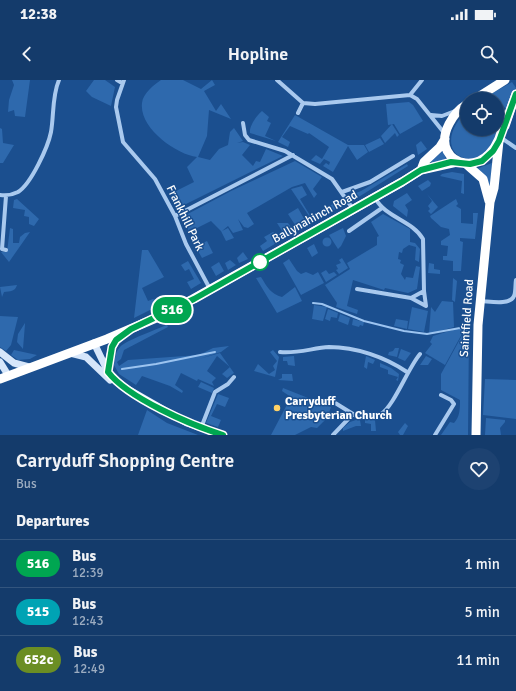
<!DOCTYPE html>
<html lang="en">
<head>
<meta charset="utf-8">
<style>
  body { margin:0; font-family:Signika,sans-serif; background:#1d4271; color:#f1f3f6; height:100vh; display:flex; flex-direction:column; font-size:15px; white-space:nowrap }
  * { box-sizing:border-box; margin:0 }
  p { font-size:13px; color:#9dadc1 }
  .icon { flex:none; width:22px; height:22px; fill:none; stroke:currentColor; stroke-width:2; stroke-linecap:round; stroke-linejoin:round }
  .map { position:relative; height:355px; overflow:hidden }
  .side { display:flex; flex-direction:column; background:#143b6b; flex:1 }
  .side>* { flex:none }
  .badge { padding:0 8px; border-radius:13px; font-size:14px; line-height:26px }
  .tools { position:absolute; left:460px; top:12px; display:grid; gap:8px }
  .tools a { display:grid; place-items:center; width:44px; height:44px; border-radius:50%; background:#143b6b; box-shadow:0 1px 3px #0004,0 0 0 1px #33557e; font-size:20px }
  .map>.badge { position:absolute; translate:-50% -50%; box-shadow:0 0 0 2px #fff }
  h2 { padding:0 16px; font-size:15px; line-height:36px }
  .round { display:grid; place-items:center; flex:none; width:42px; height:42px; border-radius:21px; background:#1d4271 }
  .headline { display:flex; align-items:center; justify-content:space-between; height:68px; padding:0 16px }
  h1 { font-size:19px; font-weight:600; line-height:30px }
  ul { padding:0; list-style:none }
  li { display:flex; align-items:center; gap:12px; height:48px; padding:0 16px; border-top:1px solid #33557e }
  li div { flex:1 }
  li b { display:block; font-size:15px }
  li em { font-style:normal }
  li .badge { min-width:44px; font-weight:700; text-align:center }
  .status { display:flex; justify-content:space-between; align-items:center; height:28px; padding:0 20px; background:#143b6b; direction:ltr }
  .status svg { height:11px; fill:currentColor }
  header { display:flex; justify-content:space-between; align-items:center; height:52px; padding:0 16px; background:#143b6b; font-size:18px; font-weight:600 }
  .map>svg:first-child { display:block }
</style>
</head>
<body>
<div class="status"><b>12:38</b><svg viewBox="0 0 49 12"><path d="M0 12V9h3v3zM5 12V6h3v6zM10 12V3h3v9zM15 12V0h3v12zM26 1h20v11H26zM47 4h2v5h-2z"/></svg></div>
<header><svg class="icon" aria-label="back" viewBox="0 0 24 24"><path d="M15 5l-7 7 7 7"/></svg>Hopline<svg class="icon" aria-label="search" viewBox="0 0 24 24"><circle cx="10" cy="10" r="6"/><path d="M15 15l6 6"/></svg></header>
<div class="map">
<svg width="516" height="355" viewBox="0 0 516 355">
  <rect width="100%" height="100%" fill="#1b4f8f"/>
  <path fill="#2e69ad" d="M12,0H30L25,37L15,36L14,30L8,32L9,20L14,5Z
    M94,0H105L115,7L111,26L92,17L86,11Z
    M161,0H183L201,9L212,0L215,5L204,11L216,31L221,24L231,39L209,30L207,56L198,77L210,80L219,69L228,65L230,52L234,48L243,61L237,63L243,62L250,65L242,75L253,86L256,81L260,82L266,69L283,76L180,127L172,113L194,102L187,87L197,77C176,74 139,48 142,23C143,13 154,5 161,0Z
    M512,2L516,8L507,30L497,19L489,15Z
    M409,22L413,25L423,41L400,54L394,44L388,45L386,24Z
    M262,31L269,37L267,41L271,43L265,56L276,61L250,53C249,46 257,35 262,31Z
    M467,32V49H497V36C501,42 494,65 489,70C485,74 477,78 472,80C468,79 463,78 459,76C443,65 454,41 467,32Z
    M295,35L348,65H364L368,72L357,80L348,66L333,92L323,86L326,83L329,85L330,82L324,79L320,84L311,80L316,75L322,79L329,67L309,53L308,54L290,46L282,57L290,62L288,67L278,62Z
    M392,44L399,55L397,57L395,53L385,63L381,56Z
    M0,48L2,49L3,63L14,65L3,83H0Z
    M380,58L384,64L369,72L365,65Z
    M421,61L427,69L418,75L416,65Z
    M443,71L446,79L432,83L431,81Z
    M295,81L322,97L313,109L317,114L314,118L305,103L292,107L247,133L254,144L248,148L244,147L238,139L243,150L233,153L228,146L222,151L228,148L234,158L226,161L221,151L211,141L189,152L182,137L231,111Z
    M492,83L493,85L490,107L476,89Z
    M407,84L408,86L357,118L355,119L351,115L361,111Z
    M452,92L464,94V114L461,113L462,101L440,96L442,94Z
    M428,100L431,103L430,106L422,111L418,106Z
    M302,106L307,115L300,119L311,137L320,134L321,137L313,142L291,109Z
    M407,113L412,120L405,125L408,130L407,137L393,126L394,121Z
    M427,114L438,127L431,134L428,131L430,129L428,126L432,121Z
    M17,119L39,139L34,146L29,144V137L24,136L25,130L13,128L14,120Z
    M456,119L458,124L456,126L461,129V143L473,144V133H478L475,159L460,158V161L463,162L461,191H453V181L443,180V176H447L448,166L441,165V161L450,155L449,149L441,147L431,138L430,136Z
    M338,120L341,126L325,135L323,131Z
    M298,128L308,146L299,151L288,134Z
    M383,134L410,149V162L415,163L420,169L419,182L415,180L416,167L409,165L403,169L402,173L399,172L398,179L401,180L400,183L404,185L401,194L405,200L406,197L413,198L416,186L420,187L417,209L408,213L385,208L384,210L353,200L347,226L358,230L357,234L336,227L337,223L325,205L350,189L347,183L377,165V157L379,156L371,142Z
    M277,143H288L295,152L286,157Z
    M10,148L13,149V163H19L20,157L25,153L30,152L9,182L1,172H7Z
    M343,148L346,156L341,166L338,169L329,155Z
    M273,152L283,159L263,171L260,166L267,161L264,157Z
    M322.5 162a4.5 4.5 0 1 1 9 0a4.5 4.5 0 1 1-9 0Z
    M207,161L213,173L202,178L197,169L204,166L203,163Z
    M314,164L318,173L312,177L307,168Z
    M142,170H148L164,197L142,208L148,221L153,219L162,224L134,238Z
    M243,172L248,179L239,183L237,178Z
    M342,178L348,188L339,194L336,190L338,189L336,185L341,183L339,180Z
    M289,179L297,191L301,194L306,192L313,195L318,192L324,203L301,215L283,183Z
    M230,180L236,185L228,190L225,183Z
    M188,181L201,203L191,209L187,202L194,199L189,189L185,191L181,185Z
    M219,182L224,191L216,196L211,187Z
    M429,183L434,184V189L440,190V194L428,193Z
    M326,190L329,194L334,192L337,195L326,202L321,193Z
    M261,197C267,207 271,214 282,217L295,207L302,221L277,233L256,198Z
    M453,198L457,201L455,222L452,220Z
    M17,205C15,212 10,211 4,212L2,217L0,207Z
    M442,221L453,222L454,247L429,254L431,227L435,232Z
    M314,225L327,227L323,241L312,239Z
    M412,227L428,231L424,252L408,249Z
    M328,229L338,233L337,238L331,237L330,241L325,239Z
    M340,234L350,238L348,245L338,241Z
    M0,236L18,237L11,265L6,271L0,267Z
    M353,239L364,242L363,246L360,245L359,247L352,245Z
    M396,239L408,241L407,249L394,246Z
    M25,243V244L23,269L17,262L18,254Z
    M167,245L168,247L124,270L121,279L117,282L119,286L128,280L199,275L213,268L229,266L221,272L199,279L220,273L234,293L227,298L222,294L230,287L217,276L207,291L216,298L212,302L214,306L198,299L197,301L181,293L175,305L183,311L182,313L170,306L142,296L136,305L119,294L114,285C115,279 115,272 120,267C125,261 157,249 167,245Z
    M459,248L464,250L445,285L425,273L432,264L430,262L433,256Z
    M466,248L469,249L468,355H441L450,342L454,343C460,337 460,328 460,320L441,310V294Z
    M395,268H399L397,277L388,275L389,272L393,271Z
    M401,269L411,273L405,281L398,278Z
    M14,270L37,275L30,279L18,280L11,275Z
    M273,270L279,277L275,297L254,291L258,284L269,294L275,290L273,286L277,281L270,272Z
    M294,276L295,286L288,285L287,281H283V277Z
    M366,276L375,280L373,284L368,282L367,289L364,287Z
    M426,276L432,279L428,285H420Z
    M380,283L391,288L399,294L398,301L396,300L398,297L388,294V290L380,287Z
    M282,294H292L293,301L278,300L282,298Z
    M485,299L516,300V339L483,335Z
    M201,302L214,308L212,313L198,307Z
    M283,308L331,327L327,338L317,348L311,347L295,355H271L291,317L282,311Z
    M218,314L229,318L225,327L217,324L211,336L221,340L218,347L206,343Z
    M147,330L167,343L198,355H138Z
    M486,338L505,340V342L500,348L501,355H485Z
    M365,339L375,340L376,351H371V344L365,343Z
    M356,340H360L361,346H356L343,351V348L350,342Z
    M405,343L408,346L403,355H400L398,352Z"/>
  <g fill="none" stroke-linecap="round" stroke-linejoin="round">
    <path stroke="#9cc4f0" stroke-width="2" d="M313,223L322,224L364,241L404,251L427,254L460,248L468,250
      M122,289L156,284L215,272"/>
    <path stroke="#a9c9ee" stroke-width="4" d="M117,0L122,3
      M124,0L117,20L116,27L123,62L155,99L175,136L186,164L210,209
      M277,0L303,23L315,24L410,15L417,19L445,54
      M410,15L422,0
      M298,33L303,23
      M431,35L442,36L455,31
      M243,43L245,55L249,60L285,71L332,99L353,129
      M500,57L516,68
      M342,112L370,102L413,76
      M0,115C7,116 12,115 18,112C31,104 48,67 51,52C54,35 52,16 59,0
      M175,136L293,75
      M349,151L382,128
      M6,170L2,169L6,116
      M357,209L411,218L426,226L424,211L423,159C412,140 386,138 375,118
      M411,218L424,211
      M480,221C488,221 510,226 514,216C516,212 515,205 516,200
      M280,272C296,274 313,268 329,267C356,267 385,277 407,292
      M332,321L353,334
      M201,348L215,312L228,304L234,297
      M333,355L353,334C361,337 374,339 381,334C394,326 408,288 420,274
      M435,355L454,324L451,320L441,315"/>
    <path stroke="#d6e6fa" stroke-width="7" d="M94,263L108,292L119,304L187,343L223,355
      M0,272L14,283L29,287
      M70,273L86,277L110,300
      M0,282L8,295
      M108,292C108,276 111,264 124,254"/>
    <path stroke="#fff" stroke-width="9" d="M475,19L505,0
      M467,24C459,29 453,36 449,44C427,87 496,107 504,38L497,27
      M505,46L516,14
      M466,84L483,99L489,121
      M421,90L457,82
      M0,299L107,259L156,238L193,219L402,102L421,90L424,82L440,67L445,59
      M476,355L478,245L490,122L494,108L499,61"/>
  </g>
  <g fill="none" stroke-linecap="round" stroke-linejoin="round">
    <g stroke="#fff" stroke-width="9">
      <path id="line" d="M223,355C191,345 128,318 108,292L112,267L116,260L131,249L194,219L402,102L421,90L451,82L470,84L482,81L493,71L499,61L516,14"/>
    </g>
    <use href="#line" stroke="#00a651" stroke-width="6"/>
  </g>
  <circle fill="#fff" stroke="#00a651" stroke-width="2" cx="260" cy="182" r="8"/>
  <circle fill="#ffd166" stroke="#1b4f8f" stroke-width="1.5" cx="277" cy="328" r="4"/>
  <g text-anchor="middle" dominant-baseline="central" stroke-width="3" stroke-linejoin="round" paint-order="stroke">
    <g font-size="12" fill="#fff" stroke="#1b4f8f">
      <text transform="translate(315 137) rotate(-29)">Ballynahinch Road</text>
      <text transform="translate(185 138) rotate(64)">Frankhill Park</text>
      <text transform="translate(467 238) rotate(-86)">Saintfield Road</text>
    </g>
    <g font-size="12" font-weight="bold" fill="#fff" stroke="#1b4f8f" text-anchor="start">
      <text x="285" y="321">Carryduff<tspan x="285" dy="14">Presbyterian Church</tspan></text>
    </g>
  </g>
</svg>
<div class="tools">
<a><svg class="icon" aria-label="locate" viewBox="0 0 24 24"><circle cx="12" cy="12" r="6"/><path d="M12 2v4M12 18v4M2 12h4M18 12h4"/></svg></a>
</div>
<b class="badge" style="left:172px;top:230px;background:#00a651;color:#fff">516</b>
</div>
<section class="side">
<div class="headline"><div><h1>Carryduff Shopping Centre</h1><p>Bus</p></div><a class="round"><svg class="icon" aria-label="heart" viewBox="0 0 24 24"><path d="M12 20l-8-8c-3-5 5-10 8-4 3-6 11-1 8 4z"/></svg></a></div>
<h2>Departures</h2>
<ul>
<li><span class="badge" style="background:#00a651;color:#fff">516</span><div><b>Bus</b><p>12:39</p></div><em>1 min</em></li>
<li><span class="badge" style="background:#00a3b4;color:#fff">515</span><div><b>Bus</b><p>12:43</p></div><em>5 min</em></li>
<li><span class="badge" style="background:#6b8e23;color:#fff">652c</span><div><b>Bus</b><p>12:49</p></div><em>11 min</em></li>
</ul>
</section>
</body>
</html>
